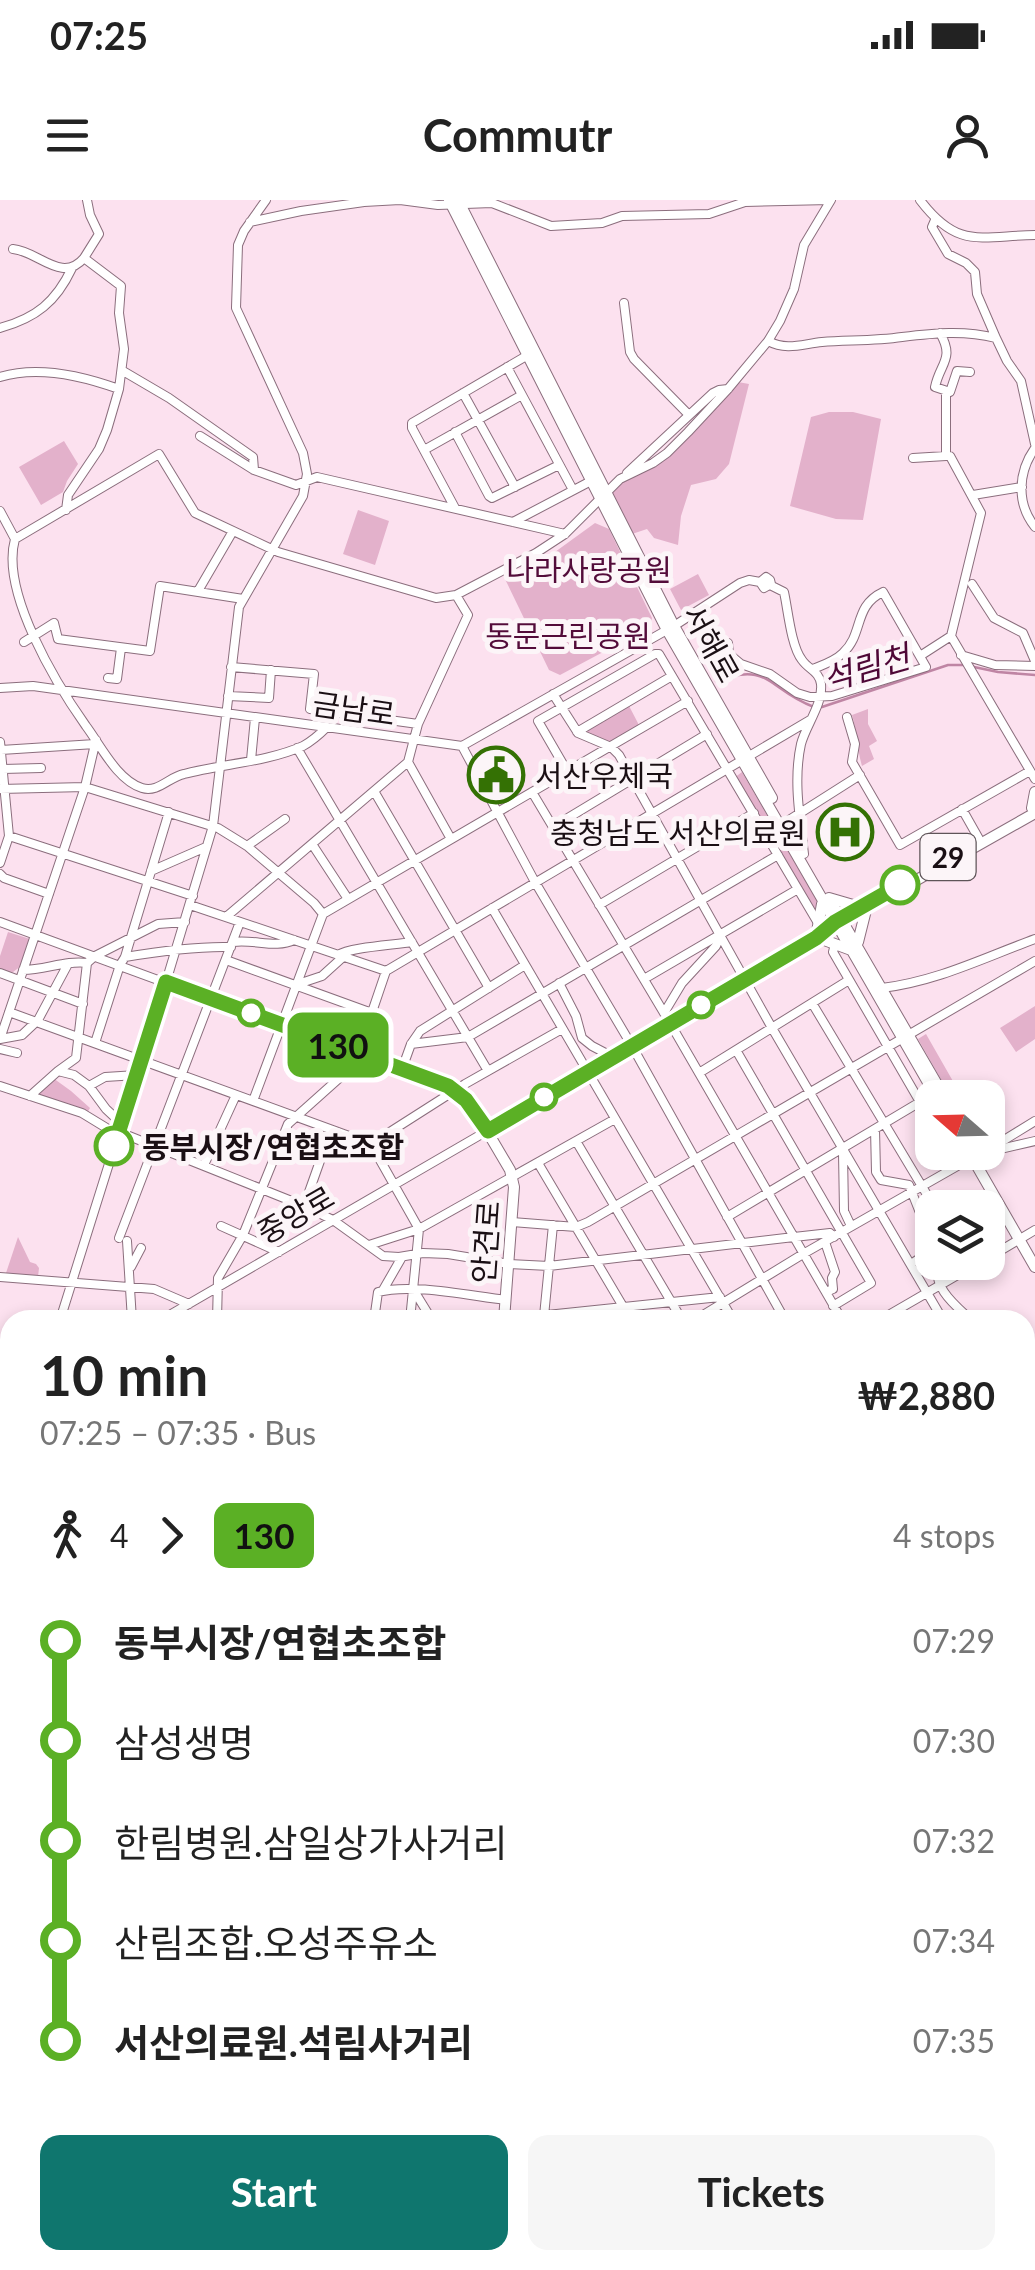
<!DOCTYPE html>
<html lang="en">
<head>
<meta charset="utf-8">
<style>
  body { margin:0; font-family:Lato,"Noto Sans KR",sans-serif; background:#f6f6f6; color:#222; height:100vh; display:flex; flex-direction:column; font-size:38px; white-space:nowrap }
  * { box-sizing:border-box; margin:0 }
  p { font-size:32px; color:#767676 }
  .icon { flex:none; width:55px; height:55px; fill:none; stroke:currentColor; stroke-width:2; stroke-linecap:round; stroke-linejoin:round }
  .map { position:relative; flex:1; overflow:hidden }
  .panel { position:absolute; left:0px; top:1110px; width:1035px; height:960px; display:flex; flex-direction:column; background:#fff; border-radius:30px 30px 0 0; box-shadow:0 5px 15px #0003 }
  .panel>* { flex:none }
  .badge { padding:0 20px; border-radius:15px; font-size:35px; line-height:65px }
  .needle { width:65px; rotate:290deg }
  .tools { position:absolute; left:915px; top:880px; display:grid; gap:20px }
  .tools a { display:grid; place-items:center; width:90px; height:90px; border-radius:20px; background:#fff; box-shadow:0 5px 15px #0003; font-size:50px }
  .map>.badge { position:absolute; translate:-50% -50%; box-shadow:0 0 0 5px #fff }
  .legs { display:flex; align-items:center; gap:15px; height:110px; padding:0 40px; font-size:32px }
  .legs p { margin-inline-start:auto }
  .summary { display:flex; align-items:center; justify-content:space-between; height:170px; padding:0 40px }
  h1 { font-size:55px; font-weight:700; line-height:75px }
  .cta { display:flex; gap:20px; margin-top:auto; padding:20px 40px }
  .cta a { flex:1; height:115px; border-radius:20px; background:#0f766e; color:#fff; font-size:40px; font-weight:700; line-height:115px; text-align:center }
  .cta a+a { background:#f6f6f6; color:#222 }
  ul { padding:0 40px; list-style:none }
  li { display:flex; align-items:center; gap:35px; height:100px; font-size:38px }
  li i { display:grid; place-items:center; width:15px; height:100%; margin:0 12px; background:currentColor }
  li i::after { content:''; width:25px; height:25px; margin:-12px; border:8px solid; border-radius:50%; background:#fff }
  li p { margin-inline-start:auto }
  li:first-child i { background:linear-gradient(#0000 50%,currentColor 0) }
  li:last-child i { background:linear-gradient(currentColor 50%,#0000 0) }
  .status { display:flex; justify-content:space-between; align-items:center; height:70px; padding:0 50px; background:#fff; direction:ltr }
  .status svg { height:28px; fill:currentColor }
  header { display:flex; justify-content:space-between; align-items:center; height:130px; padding:0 40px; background:#fff; font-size:45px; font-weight:700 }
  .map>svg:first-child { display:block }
</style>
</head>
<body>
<div class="status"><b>07:25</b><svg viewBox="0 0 49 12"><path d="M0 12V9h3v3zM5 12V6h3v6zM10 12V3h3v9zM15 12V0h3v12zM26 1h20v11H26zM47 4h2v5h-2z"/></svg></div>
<header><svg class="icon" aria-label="menu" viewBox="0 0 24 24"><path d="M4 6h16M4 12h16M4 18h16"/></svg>Commutr<svg class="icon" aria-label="person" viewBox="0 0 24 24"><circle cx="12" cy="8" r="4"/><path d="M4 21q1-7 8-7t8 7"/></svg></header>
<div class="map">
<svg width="1035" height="2070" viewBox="0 0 1035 2070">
  <rect width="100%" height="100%" fill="#fce1ef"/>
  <path fill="#e3b1cb" d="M738,182L749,184L729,264L716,279L691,285L681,316L678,345L654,338L647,329L629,335L610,291L612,288L646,268Z
    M829,212H853L881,219L863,320L836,319L790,306L811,217Z
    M64,241L78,264L67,281L63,292L41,305L19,267Z
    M358,310L389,321L375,365L343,354Z
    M595,323L609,329L652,418L650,427L560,475L549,470L505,379L555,352Z
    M698,374L709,395L681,410L670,389Z
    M628,504L640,527L610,545L581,533Z
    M868,509V524L877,541L869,546L874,559L862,566C857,549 857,532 852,515Z
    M742,572L817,701L814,714L734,578Z
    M8,732L30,739L21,766L13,772L0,771V756Z
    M1035,806V839L1016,852L1000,828Z
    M926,834L962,897H951L918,839Z
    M53,878L71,891L90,908L87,913L34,895Z
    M18,1037L30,1062L36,1064L39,1068L38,1077L5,1076Z
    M0,1848L10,1849V1995L0,2002Z
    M163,2060H332L330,2064L333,2070H166Z
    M400,2060H470L471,2067L467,2070H397Z"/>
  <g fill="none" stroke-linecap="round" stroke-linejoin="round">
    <path stroke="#bf85a4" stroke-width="2.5" d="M974,467L998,472L1035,475
      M716,481C771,461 768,490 814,507
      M822,507L948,465H967
      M1025,1740L1035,1745"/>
    <path stroke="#dac2ce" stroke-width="8" stroke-dasharray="8 4" stroke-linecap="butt" d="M2,2046L10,2033"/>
    <g stroke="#8b6e7d" stroke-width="10">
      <path id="minor" d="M920,0C958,50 980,36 1035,35
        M935,20L932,27L948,54L966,63L975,72L977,94L996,138
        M250,22L301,11L364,2L400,0L438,5L492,3L551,26L602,23L622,16L709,14L745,2L830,0
        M13,49C38,51 62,84 84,58
        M624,103L630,152L634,159L689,215
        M0,128C36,118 56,102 72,68
        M940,133C955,159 940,163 935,187L950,192L957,171L970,172
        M768,141C787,151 802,144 822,142C848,140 875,141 902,137C935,133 964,130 996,138L1007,161L1021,181L1035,244
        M507,167L573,290
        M123,171L169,198L253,257L254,270L296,285L317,277L565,334
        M0,177C38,165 83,176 119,189
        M463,193L515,287
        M455,232L489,296L492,298L559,265
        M200,236L254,270
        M1035,248C1018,272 1016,303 1035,327
        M424,250L522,195
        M913,258L946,256
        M627,273L713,193L719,190L728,189
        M973,295L1022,287
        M455,308L412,228V223L528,155
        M66,310L68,295L99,249L107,230L119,189L124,149L119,113L121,86L84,58L99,34L90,15L87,0
        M0,311L15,339
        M513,322L591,281
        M972,384L994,418L1023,433L1035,461
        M770,385L784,392C788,410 791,446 802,460C809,470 819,471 821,484C823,504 806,525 801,544C793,580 800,618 804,654
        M198,391L233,331
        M951,436L1035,579
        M24,442L54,423L58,439L150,451L160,386L243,399
        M728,443L729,454L741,464L770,474L797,493L810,497L832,496L926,467L883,392C853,406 864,434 843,453C835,461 823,465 813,469
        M961,455L995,465L1035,466
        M920,456L951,436L981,313L950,256H946V192
        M231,467L314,474L310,509L418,524
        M108,478L117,479L121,448
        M0,488L33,486L462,546L674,426L740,383L749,380L760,382L766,377L770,380L771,384L764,388L760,382
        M553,494L578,533L611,547L619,555L772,828L943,1120
        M228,496L269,498L271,470
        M847,517L855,544L852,562L900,645L1030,571
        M327,527C320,534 312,541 303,546C267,562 222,564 184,574C169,577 158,593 142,588C117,580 101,546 86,526C57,485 0,392 15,339L159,254L195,313L278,352L436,398L456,395L536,353L565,334L620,279L653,263L667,253L688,232L728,189L768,141L780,121L794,89L804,45L831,0
        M577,532L672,476
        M0,542L9,636L0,663
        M462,546L535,682L632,846L785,1120
        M297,548L488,871
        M1,550L95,544
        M251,560L255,518
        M408,562L451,639
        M3,569L41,568
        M567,571L538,521L655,454H659L818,723
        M0,589L85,587L218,628L247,646L314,703L323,714
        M374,591L489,788
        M532,592L670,823L842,1120
        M962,609L979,639
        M786,622L860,575
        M553,627L707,534
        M9,636L193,696
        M312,644L348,699
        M247,646L285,619
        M151,671L206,647
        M0,674L4,678L49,694
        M190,705L386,771
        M599,705L754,613
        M492,708L733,1120
        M226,717L408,562L418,524L468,415L456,395
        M0,722L444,885L464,898L487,931L161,1120
        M233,742C255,739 276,749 294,740
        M338,755C350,747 394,745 412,742
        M125,757C160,751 196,746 231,747
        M226,760L372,813
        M23,770C45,770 66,760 87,763L95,756L158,724L185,722
        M0,773L83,804
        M644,779L798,689
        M559,783L576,816L582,838L592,846L613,857
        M295,785L322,776L343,757
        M882,788C938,781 983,758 1035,739
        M812,803L935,1008
        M9,812L371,944L419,1029L410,1120
        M664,813L682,783L716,746L720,737
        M0,839L85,587L96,540
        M0,839L22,835L38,820L68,764
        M95,843L120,765L125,757L169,612
        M411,844L468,837L778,655
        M0,849L17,853
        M736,850L871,1083L833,1106
        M402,869L411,844L420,831L525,765
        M58,871L76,858L87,763
        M699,873L849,780
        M0,886L82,913L118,935
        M89,886L106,909L122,924
        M30,896L58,871L74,875L89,886L105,877L137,875
        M253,901L323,714L688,501
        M875,929L876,972L881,980L909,985L932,1043
        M119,932L304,1006L333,1020L383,1056L399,1057L423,1053L448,1054L509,1064L549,1066L794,1037L830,1033L834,1037
        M576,941L682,1120
        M371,944L465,884L562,829
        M988,950L1035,921
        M992,951L1035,941
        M843,953L844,1011L851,1026
        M538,963L631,1120
        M204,965L236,895
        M304,1006L331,930
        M727,1017L920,902L833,752L835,744
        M512,1022L576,1027L588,1022L1035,761
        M221,1026L279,1052
        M119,1038L240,722
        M127,1041L132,1120
        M825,1042L835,1072L832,1078L833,1089L826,1092
        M369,1045L419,1029L615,919
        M988,1058L1035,1030
        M938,1062C932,1088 955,1105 971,1120
        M911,1064L932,1050
        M131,1067L141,1048
        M0,1077L154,1089L189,1104
        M413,1089L432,1120
        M383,1090L402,1057
        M636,1106L642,1120
        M544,1116L553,1025
        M60,1120L166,782L213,626L239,407L303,296L307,274L303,253L236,108L238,45L244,31L266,0
        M217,1120L218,1078L243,1035L288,924L354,865L386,771L810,520
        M374,1120L378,1092C412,1083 470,1096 506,1100
        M498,1120L720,1097
        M695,1120L803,1054L982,952
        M880,1120L980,1062
        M0,1169L10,1177
        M1025,1184L1035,1207
        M0,1194L10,1195
        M0,1216L10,1209
        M0,1254L10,1253
        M1025,1262L1035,1278
        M0,1263L10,1265
        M1025,1316L1035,1317
        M0,1330H10
        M0,1361H10
        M1025,1417L1035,1404
        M0,1429L10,1417
        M0,1507L7,1476
        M0,1536L9,1550L8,1570H10
        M1025,1572L1035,1576
        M0,1577L10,1583
        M0,1646L10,1631
        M0,1668L10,1674
        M1025,1752L1035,1757
        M1025,1828L1035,1807
        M1025,1864L1035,1869
        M0,1879L10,1875
        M1025,1895L1035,1875
        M1025,1960L1035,1959
        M0,2048L2,2046
        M607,2060L608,2070
        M718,2070L724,2060
        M777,2070L783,2060
        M934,2070L939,2060"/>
    </g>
    <g stroke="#8b6e7d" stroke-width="12">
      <path id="major" d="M449,0L667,430L937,898
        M458,0L674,426L772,598
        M1032,608L1035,592
        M829,698L860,707
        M830,700L945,898
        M816,737L851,750
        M816,737L822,704L824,702
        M856,743L858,742L866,710
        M969,952L1035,1067
        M504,1120L514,987L510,970L487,931L816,737L1035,613
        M1025,1449L1035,1436
        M1025,1483L1029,1488
        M1025,1534L1035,1537
        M0,1730L10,1736
        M567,2060L568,2070
        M574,2060L575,2070
        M499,2070L512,2060
        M510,2070L524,2060"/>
    </g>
    <g stroke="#8b6e7d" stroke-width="16">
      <path id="highway" d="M0,2017L10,2022
        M84,2060L104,2070"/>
    </g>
    <use href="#minor" stroke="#fff" stroke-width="8"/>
    <use href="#major" stroke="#fff" stroke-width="10"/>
    <use href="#highway" stroke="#fff" stroke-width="14"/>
  </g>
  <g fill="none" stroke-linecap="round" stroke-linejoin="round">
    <g stroke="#fff" stroke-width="22">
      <path id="line-1" d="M114,946L166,782L448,886L466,900L488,931L816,738L835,722L900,685"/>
    </g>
    <use href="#line-1" stroke="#5bb025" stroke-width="15"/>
  </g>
  <defs>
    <g id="civic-ring" transform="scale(2.875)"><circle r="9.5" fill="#fcf5f8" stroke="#347104" stroke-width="1.5"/><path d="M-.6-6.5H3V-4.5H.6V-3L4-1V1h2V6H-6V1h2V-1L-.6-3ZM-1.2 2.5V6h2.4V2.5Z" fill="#347104"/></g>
    <g id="hospital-ring" transform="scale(2.875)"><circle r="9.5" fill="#fcf5f8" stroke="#347104" stroke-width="1.5"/><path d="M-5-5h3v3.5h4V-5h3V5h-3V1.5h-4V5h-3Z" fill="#347104"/></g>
  </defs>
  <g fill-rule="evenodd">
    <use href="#civic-ring" x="496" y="575"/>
    <use href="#hospital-ring" x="845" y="632"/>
  </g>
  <g fill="#fff" stroke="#5bb025" stroke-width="5">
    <circle cx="900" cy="685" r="18"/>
    <circle cx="701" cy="805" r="12"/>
    <circle cx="251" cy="813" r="12"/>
    <circle cx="544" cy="897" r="12"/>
    <circle cx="114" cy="946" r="18"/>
  </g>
  <g text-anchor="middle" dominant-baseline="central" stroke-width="10" stroke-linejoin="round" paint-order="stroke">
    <rect fill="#fcf5f8" stroke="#5e5458" stroke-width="2.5" x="920.5" y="634" width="55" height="46" rx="8"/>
    <g font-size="28" font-weight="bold" fill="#1a0f14">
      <text x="948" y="657">29</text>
    </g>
    <g font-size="30" fill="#530c3a" stroke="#fcf5f8">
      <text x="589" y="369">나라사랑공원</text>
      <text x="568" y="435">동문근린공원</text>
    </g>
    <g font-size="30" fill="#1a0f14" stroke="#fcf5f8">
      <text transform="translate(712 443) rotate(61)">서해로</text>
      <text transform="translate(354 508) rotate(8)">금남로</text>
      <text transform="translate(295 1014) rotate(-30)">중앙로</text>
      <text transform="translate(485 1042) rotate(-86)">안견로</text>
    </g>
    <g font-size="30" fill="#1a0f14" stroke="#fcf5f8" text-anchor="start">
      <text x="535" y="575">서산우체국</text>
      <text x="806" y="632" text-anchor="end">충청남도 서산의료원</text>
    </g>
    <g font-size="30" font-weight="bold" fill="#1a0f14" stroke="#fcf5f8" text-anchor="start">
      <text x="142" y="946">동부시장/연협초조합</text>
    </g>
    <g font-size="32" font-style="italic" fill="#4e0736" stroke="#fcf5f8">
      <text transform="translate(866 467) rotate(-16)">석림천</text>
    </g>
  </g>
</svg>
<div class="tools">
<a><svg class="needle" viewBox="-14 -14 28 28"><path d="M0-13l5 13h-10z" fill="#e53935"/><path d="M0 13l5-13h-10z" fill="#767676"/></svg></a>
<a><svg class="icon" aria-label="layers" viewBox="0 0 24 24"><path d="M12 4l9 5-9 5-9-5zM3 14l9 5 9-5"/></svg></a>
</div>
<b class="badge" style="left:338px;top:845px;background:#5bb025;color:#111">130</b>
<section class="panel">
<div class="summary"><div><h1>10 min</h1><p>07:25 – 07:35 · Bus</p></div><b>₩2,880</b></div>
<div class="legs"><svg class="icon" aria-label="walk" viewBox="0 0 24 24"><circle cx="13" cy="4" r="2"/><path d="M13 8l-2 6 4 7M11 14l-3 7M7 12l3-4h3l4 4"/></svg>4<svg class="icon" aria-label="forward" viewBox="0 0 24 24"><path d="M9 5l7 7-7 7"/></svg><b class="badge" style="background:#5bb025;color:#111">130</b><p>4 stops</p></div>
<ul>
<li><i style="color:#5bb025"></i><b>동부시장/연협초조합</b><p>07:29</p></li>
<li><i style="color:#5bb025"></i><span>삼성생명</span><p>07:30</p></li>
<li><i style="color:#5bb025"></i><span>한림병원.삼일상가사거리</span><p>07:32</p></li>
<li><i style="color:#5bb025"></i><span>산림조합.오성주유소</span><p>07:34</p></li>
<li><i style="color:#5bb025"></i><b>서산의료원.석림사거리</b><p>07:35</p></li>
</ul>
<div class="cta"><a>Start</a><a>Tickets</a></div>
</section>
</div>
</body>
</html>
